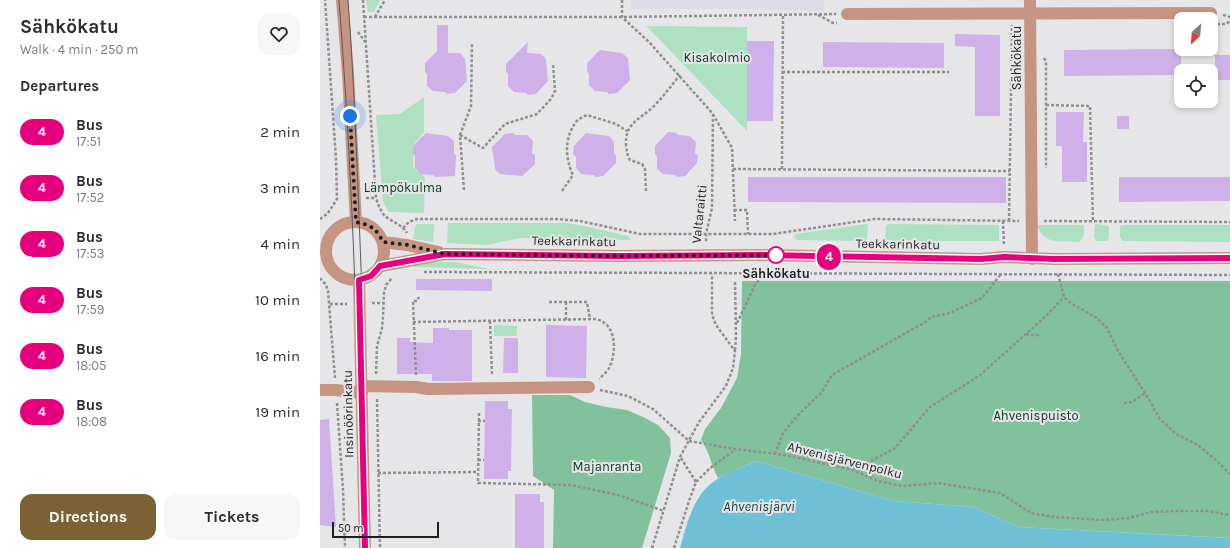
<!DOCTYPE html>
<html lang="en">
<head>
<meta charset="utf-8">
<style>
  body { margin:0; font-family:Karla,sans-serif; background:#f7f7f7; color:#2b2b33; height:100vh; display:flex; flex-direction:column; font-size:15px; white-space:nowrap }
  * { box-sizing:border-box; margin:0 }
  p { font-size:13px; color:#7c7c81 }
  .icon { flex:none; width:22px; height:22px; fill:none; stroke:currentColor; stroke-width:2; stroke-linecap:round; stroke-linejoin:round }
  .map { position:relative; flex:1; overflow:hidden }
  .side { display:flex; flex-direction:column; background:#fff; width:320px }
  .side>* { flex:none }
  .badge { padding:0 8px; border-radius:13px; font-size:14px; line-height:26px }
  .needle { width:26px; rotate:206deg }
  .controls { position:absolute; left:854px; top:12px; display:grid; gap:8px }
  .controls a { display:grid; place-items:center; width:44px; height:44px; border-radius:8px; background:#fff; box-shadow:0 2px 6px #0003; font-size:20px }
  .scale { position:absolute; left:12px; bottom:10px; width:107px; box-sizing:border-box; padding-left:4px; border:2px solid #1e1e1f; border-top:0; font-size:11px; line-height:14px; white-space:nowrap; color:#1e1e1f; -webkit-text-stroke:3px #e6e6e8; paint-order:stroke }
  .you { position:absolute; width:20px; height:20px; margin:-10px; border:3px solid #fff; border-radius:50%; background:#1a73e8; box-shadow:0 0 0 6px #1a73e833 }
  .map>.badge { position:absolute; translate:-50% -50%; box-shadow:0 0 0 2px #fff }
  h2 { padding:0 20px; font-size:15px; line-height:36px }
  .round { display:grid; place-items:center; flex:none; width:42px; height:42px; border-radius:12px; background:#f7f7f7 }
  .summary { display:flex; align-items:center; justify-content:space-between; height:68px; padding:0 20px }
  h1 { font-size:19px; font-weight:700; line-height:30px }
  .action { display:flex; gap:8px; margin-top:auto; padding:8px 20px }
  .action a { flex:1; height:46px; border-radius:12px; background:#7b6133; color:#fff; font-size:16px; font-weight:700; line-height:46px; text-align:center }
  .action a+a { background:#f7f7f7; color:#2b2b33 }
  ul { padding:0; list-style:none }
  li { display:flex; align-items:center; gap:12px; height:56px; padding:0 20px }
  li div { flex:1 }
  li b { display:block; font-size:15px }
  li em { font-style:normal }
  li .badge { min-width:44px; font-weight:700; text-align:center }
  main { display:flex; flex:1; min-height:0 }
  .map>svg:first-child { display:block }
</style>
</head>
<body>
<main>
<section class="side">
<div class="summary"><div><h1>Sähkökatu</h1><p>Walk · 4 min · 250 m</p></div><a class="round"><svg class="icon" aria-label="heart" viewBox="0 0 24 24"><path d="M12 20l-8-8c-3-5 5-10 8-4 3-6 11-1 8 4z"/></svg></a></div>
<h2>Departures</h2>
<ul>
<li><span class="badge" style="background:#e6007e;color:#fff">4</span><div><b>Bus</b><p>17:51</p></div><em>2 min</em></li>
<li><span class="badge" style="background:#e6007e;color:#fff">4</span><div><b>Bus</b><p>17:52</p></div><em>3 min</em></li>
<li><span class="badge" style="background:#e6007e;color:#fff">4</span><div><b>Bus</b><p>17:53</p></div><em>4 min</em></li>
<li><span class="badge" style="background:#e6007e;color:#fff">4</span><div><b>Bus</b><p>17:59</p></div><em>10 min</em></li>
<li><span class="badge" style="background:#e6007e;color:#fff">4</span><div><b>Bus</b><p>18:05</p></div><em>16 min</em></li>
<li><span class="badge" style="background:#e6007e;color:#fff">4</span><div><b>Bus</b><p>18:08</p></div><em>19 min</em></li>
</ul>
<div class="action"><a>Directions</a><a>Tickets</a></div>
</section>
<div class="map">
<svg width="910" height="548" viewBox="0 0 910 548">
  <rect width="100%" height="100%" fill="#e6e6e8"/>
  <path fill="#dcdce6" d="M311,0H504V11L427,9H311Z"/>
  <path fill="#ade1c2" d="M46,0H60L54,12H48Z
    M326,26L427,27V131L339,39Z
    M104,97V132L94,144L93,167L105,177L104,213L69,212L63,202L56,115L80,114Z
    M128,223H246L265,226L308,236L311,240L201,238L166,245L127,243Z
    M97,224H114L113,242L93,239L95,227Z
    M546,224L548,225L547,237L546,241L477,240L474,237L476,234Z
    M568,224L679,225V241H567L565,240L566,226Z
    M776,224L789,226V238L787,241H776L774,237L775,225Z
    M717,225H762L764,226C764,233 765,238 758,242C740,241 724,245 717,225Z
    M803,225H910V242L803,241L800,237V226Z
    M119,262H136L169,269L94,267V264Z
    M174,325L197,326V336H174Z"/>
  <path fill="#81c29d" d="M422,281H910V538L698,527L654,507L573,501L436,461L398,478C391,465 390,453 381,440L385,429L401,408L417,378L421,354Z
    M212,395H250L265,402L286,407L307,410L323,417L338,425L350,438L351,453L322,548H233L234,490L213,476Z"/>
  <path fill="#6fbfd6" d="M436,461L573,501L654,507L698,527L908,538H910V548H360C367,523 374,492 399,478C410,471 424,467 436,461Z"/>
  <path fill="#d0b0e8" d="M117,25H128V53H140L145,59L147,81L135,93L127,94L125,92L113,91L107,86V74L105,72V63L117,51Z
    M635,34L680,35V116H655V47L635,46Z
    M427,41H454L453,121H427Z
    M208,42L207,53L221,54L226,59L228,81L216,94L208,95L206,93L194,92L188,86V74L186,72V64Z
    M503,42L624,43V68L503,67Z
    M861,49V75L744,76V50Z
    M280,50L302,53L308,58L310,80L297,93L289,94L287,92L275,91L269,85V74L267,71V63Z
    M895,55H910V80H895Z
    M736,112H764L763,142H767V182H742V146H736Z
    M797,116H809V129H797Z
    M348,132L356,133L358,135L370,136L376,142L375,153L378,155L377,163L365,176L357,177L355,175L343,174L337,168V156L335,154V146Z
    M106,133L128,136L134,141V154L136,155L135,176L115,177L113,175L101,174L95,168V156L93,154V146Z
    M193,133L195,135H207L213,141L212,153L215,155V164L202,176L180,174L175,169L172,147L185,134Z
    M266,133L289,136L294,142V153L296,156V163L283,176L276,177L273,175L261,174L256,168V157L253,154L254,146Z
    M428,177H686V203L428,202Z
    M799,177H910V201L799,202Z
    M96,279H172V291L96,290Z
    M226,325L267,326L266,378L226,377Z
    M113,328H129V330H152V381H112V374H77V338H90V342L113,343Z
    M184,338H198V373H183Z
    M165,401H188V409H192L191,471H188V479H164Z
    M9,419L16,527L0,525V420Z
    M195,494H220V502H224V548H195Z"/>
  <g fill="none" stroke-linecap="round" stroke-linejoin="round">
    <path stroke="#8f8f90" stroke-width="2.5" stroke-dasharray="3 2" stroke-linecap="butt" d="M43,0L56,198C58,204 60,210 64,215C71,222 82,224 87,233
      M302,0V17L330,43L393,114L392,208L386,234V243
      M498,15L513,23H517
      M903,15L910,17
      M44,17H302L516,14
      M55,17L65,0
      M897,24H906L910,21
      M38,32L46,43
      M724,58L726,62V168
      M462,72H629
      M726,105L770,106L773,221
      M393,114L412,148L415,221
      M140,135L163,148L185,124L217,114L231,99L235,91L233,64
      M413,169L690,171
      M462,169L463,15
      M144,190L140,135L151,106L152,44
      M242,191L253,175C245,158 244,138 256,122C258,119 263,117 267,115L296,124L307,131
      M326,191L325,169L322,164L310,160C307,156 307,151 306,145C305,123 319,120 333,107C343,97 351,86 360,75
      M46,198H56
      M414,210H427L428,234
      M0,219L8,213L17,199L16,159L5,0
      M683,221L684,246
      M689,221L692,25
      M724,221L910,222
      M83,228L89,222L97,219H238L260,221L320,234H453L555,219L699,221
      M104,272L910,275
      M738,274L744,297L749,302L777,318L787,328L798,351L825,393L840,419L856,434L878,445L896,460L910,474
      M0,278L6,285L8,291L15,378
      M229,302H267L270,319
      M52,303H63
      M10,304H27
      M246,320V301
      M170,321L172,376
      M93,322L276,319C297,324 297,352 289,368C287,372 282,376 279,379
      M417,323L435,285L443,275
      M706,334L709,335H719
      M415,350L416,336L415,281
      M56,374L57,346L62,328L63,317L64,293L66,285L72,278
      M96,375L93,301H97L99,297
      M280,390L308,396L333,409L369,441L415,449L465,455L533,470L558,481L582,486L618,483L680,493L711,513L734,517L784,520L808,518L832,512L856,511H888L910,515
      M57,399L60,548
      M17,403L23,490L25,548
      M804,403L812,402L825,393
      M159,413L158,483L251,485L298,495L344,511
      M158,421H165
      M455,454L463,433L478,415L502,392L512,375L598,326L603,324L611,317L630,313L662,298L681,274
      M361,458L376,482
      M158,460H164
      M533,470L574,449L610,407L659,376L726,316L744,297
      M58,473L158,472
      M332,548L360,457L379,422L406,386L413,368L415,351L396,325L392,315V274
      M354,548L369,501L376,482L390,468L415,450"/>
    <path stroke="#c69482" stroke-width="12" d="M22,0L28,74L36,222
      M710,0L712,259
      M527,14L891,13
      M6 251a29 29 0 1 1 58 0a29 29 0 1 1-58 0Z
      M63,242L87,245L119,252
      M61,266L125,254L297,256L442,255L661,259L684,257L735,259L910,258
      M39,280L45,548
      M42,386L96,387L108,389L269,387
      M0,390H16L42,393"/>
    <path stroke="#5a5a5c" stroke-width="1" d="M19,0C29,130 35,260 38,390C40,443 42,495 41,548
      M28,0C34,81 37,161 40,242C44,344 48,446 48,548"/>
  </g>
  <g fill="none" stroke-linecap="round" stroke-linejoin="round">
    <g stroke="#fff" stroke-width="9">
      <path id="line" d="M45,548L39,280L51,276L60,266L125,254L297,256L442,255L661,259L684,257L735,259L910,258"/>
    </g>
    <use href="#line" stroke="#e6007e" stroke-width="6"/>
    <path stroke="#1e1e1f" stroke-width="4" stroke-dasharray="0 7.2" d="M30,116L36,222C51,225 56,228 63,242L88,245L125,254L297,256L456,255"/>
  </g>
  <circle fill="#fff" stroke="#e6007e" stroke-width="2" cx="456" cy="255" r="8"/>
  <g text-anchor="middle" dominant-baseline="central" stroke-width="4" stroke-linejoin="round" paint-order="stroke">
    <g font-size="13" fill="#003720" stroke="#e6e6e8">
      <text x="397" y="57">Kisakolmio</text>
      <text x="83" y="187">Lämpökulma</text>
      <text x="716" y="415">Ahvenispuisto</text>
      <text x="287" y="466">Majanranta</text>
    </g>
    <g font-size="13" fill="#1e1e1f" stroke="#e6e6e8">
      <text transform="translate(696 58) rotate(-90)">Sähkökatu</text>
      <text transform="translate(379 214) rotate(-84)">Valtaraitti</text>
      <text transform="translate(254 241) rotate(1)">Teekkarinkatu</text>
      <text transform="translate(578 244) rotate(1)">Teekkarinkatu</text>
      <text transform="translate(28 414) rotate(-91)">Insinöörinkatu</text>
      <text transform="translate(525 460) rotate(14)">Ahvenisjärvenpolku</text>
    </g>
    <g font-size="13" font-weight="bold" fill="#1e1e1f" stroke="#e6e6e8">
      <text x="456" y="273">Sähkökatu</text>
    </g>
    <g font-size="14" font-style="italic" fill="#133a44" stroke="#e6e6e8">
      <text x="439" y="506">Ahvenisjärvi</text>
    </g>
  </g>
</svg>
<div class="controls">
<a><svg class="needle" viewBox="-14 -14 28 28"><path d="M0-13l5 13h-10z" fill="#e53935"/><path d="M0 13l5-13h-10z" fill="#7c7c81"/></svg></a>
<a><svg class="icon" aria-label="locate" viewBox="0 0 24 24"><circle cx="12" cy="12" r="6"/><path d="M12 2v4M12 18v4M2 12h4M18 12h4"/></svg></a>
</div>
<div class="scale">50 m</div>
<div class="you" style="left:30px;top:116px"></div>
<b class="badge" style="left:509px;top:257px;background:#e6007e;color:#fff">4</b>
</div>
</main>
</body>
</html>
